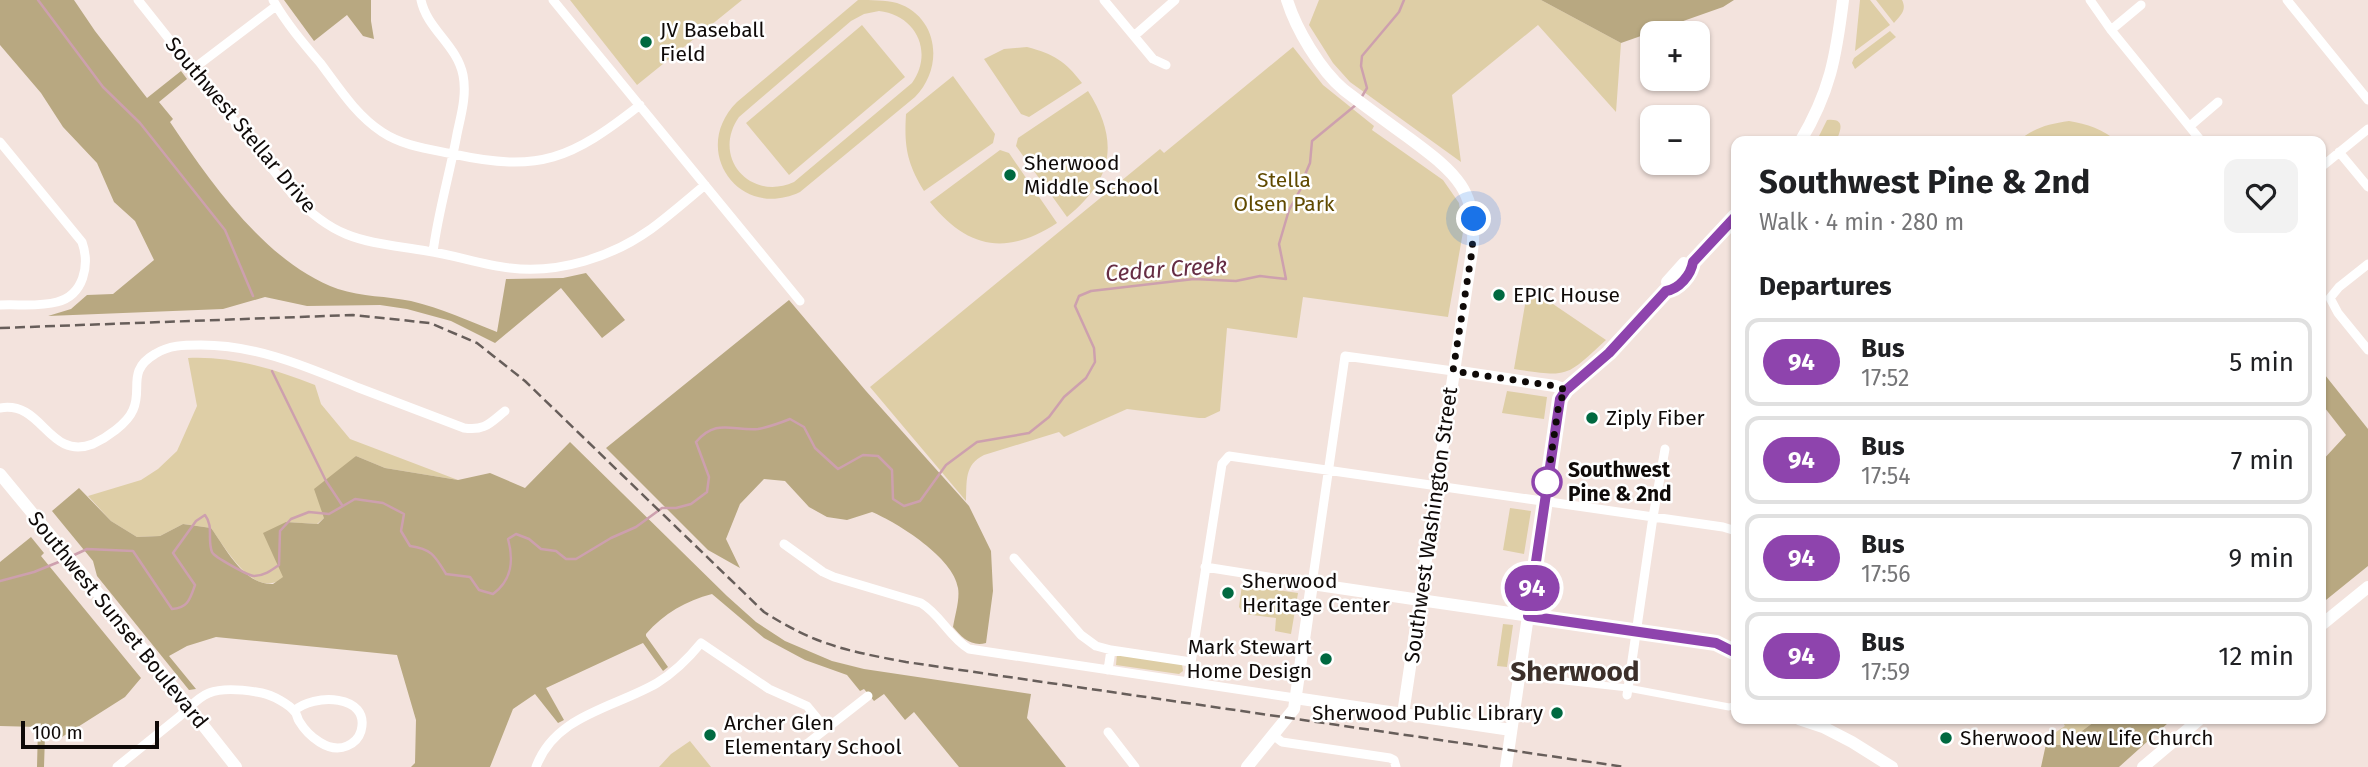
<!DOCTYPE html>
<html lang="en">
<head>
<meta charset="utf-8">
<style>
  body { margin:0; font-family:"Fira Sans",sans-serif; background:#f2f2f2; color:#202124; height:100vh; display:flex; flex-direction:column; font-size:26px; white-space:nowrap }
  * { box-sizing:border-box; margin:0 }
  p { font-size:23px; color:#757577 }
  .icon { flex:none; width:38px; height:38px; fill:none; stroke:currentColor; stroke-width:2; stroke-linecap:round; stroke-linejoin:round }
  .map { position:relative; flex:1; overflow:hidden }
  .drawer { position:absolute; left:1731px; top:136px; width:595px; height:588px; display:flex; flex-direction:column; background:#fff; border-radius:14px; box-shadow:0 2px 5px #0004 }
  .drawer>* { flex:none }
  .badge { padding:0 14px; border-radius:23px; font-size:24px; line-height:46px }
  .fabs { position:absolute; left:1640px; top:21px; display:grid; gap:14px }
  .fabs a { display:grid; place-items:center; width:70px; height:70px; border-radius:14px; background:#fff; box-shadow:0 2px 5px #0004; font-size:35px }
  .scale { position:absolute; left:21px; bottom:18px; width:138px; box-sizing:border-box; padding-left:7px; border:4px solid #0f0a08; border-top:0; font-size:19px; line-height:24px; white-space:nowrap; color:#0f0a08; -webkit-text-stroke:5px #fff; paint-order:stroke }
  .you { position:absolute; width:35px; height:35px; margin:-18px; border:5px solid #fff; border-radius:50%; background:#1a73e8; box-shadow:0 0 0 10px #1a73e833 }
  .map>.badge { position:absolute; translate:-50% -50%; box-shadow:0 0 0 4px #fff }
  h2 { padding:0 28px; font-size:26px; line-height:63px }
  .round { display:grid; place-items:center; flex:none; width:74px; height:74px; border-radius:14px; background:#f2f2f2 }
  .headline { display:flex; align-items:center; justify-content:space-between; height:119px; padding:0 28px }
  h1 { font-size:33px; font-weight:700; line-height:52px }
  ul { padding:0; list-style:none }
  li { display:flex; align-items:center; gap:21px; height:88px; margin:0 14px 10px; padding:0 14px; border:4px solid #e0e0e0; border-radius:14px }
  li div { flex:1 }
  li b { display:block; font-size:26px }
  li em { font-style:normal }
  li .badge { min-width:77px; font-weight:700; text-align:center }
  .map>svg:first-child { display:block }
</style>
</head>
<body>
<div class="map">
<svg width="2368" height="767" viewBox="0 0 2368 767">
  <rect width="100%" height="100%" fill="#f3e3dd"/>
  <path fill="#decea6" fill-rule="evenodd" d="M570,0H742L637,85Z
    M858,0C871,0 885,0 897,3C939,17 944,68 915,97L800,192C739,221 689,150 737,102ZM879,11C916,15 934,52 912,83L794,182C750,202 711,157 739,117L851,21L864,14Z
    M1319,0H1541L1621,43L1616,112L1538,25L1452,95L1461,162L1350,82L1333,63L1309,25Z
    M1860,0H1870L1890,25L1855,51Z
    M1876,0H1902C1907,10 1901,15 1894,23Z
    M862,25L905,77L789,175L746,123Z
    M1890,31L1896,37L1855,69L1852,63L1854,58Z
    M1027,47C1054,54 1065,61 1082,83L1029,117L1021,114L984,59L1004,49Z
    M1293,47L1323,85L1374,126L1372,130L1443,180L1459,203L1463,232L1448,317L1303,297L1297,338L1227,328L1220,411L1205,418H1199L1127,409L1064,437L1059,432L984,455C964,465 967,481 966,501L870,387L1160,149L1164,153Z
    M953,76L995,134L993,143L924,191C907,163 904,147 906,114Z
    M1088,91C1120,141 1113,180 1067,217L1016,146L1018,138Z
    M1827,120C1847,118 1840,131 1836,142H1816Z
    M2069,121C2087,124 2103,129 2118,142H2017C2033,128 2048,124 2069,121Z
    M1000,150L1009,153L1057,223C1007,256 967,249 930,202Z
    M1528,287L1606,340C1565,378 1569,377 1514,369Z
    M188,358C232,356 274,369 315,385L321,404L350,439L458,480L385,468L356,456L324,518L317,524L286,522L284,577C255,602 225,547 211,528L183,524L160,536L137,537L111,521L88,496L141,480L158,469L177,451L197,406Z
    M1507,391L1547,397L1544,419L1502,413Z
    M1510,508L1531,511L1524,554L1503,550Z
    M1242,585L1298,593L1291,634L1275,631L1276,618L1244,614L1239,607Z
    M1503,624L1513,625L1507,667L1497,666Z
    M1117,653L1182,664L1183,671L1179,674L1116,665Z
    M2061,719H2098L2063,745L2053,744L2050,736L2065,726Z
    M690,741L711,767H659L671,754Z"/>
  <path fill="#b8a881" d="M0,0H74L95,31L147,98L181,71L187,79L159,102L173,119L170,122C211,183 266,263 338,289C362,297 387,296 411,301C441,308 469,321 497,332L506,279L563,278L586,273L625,320L602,338L561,288L495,343L451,321L407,309L380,305L307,306L265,297L223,309L48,316L71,309L87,295L113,294L154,260L135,221L114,202L97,163L63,127L41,93L0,45Z
    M284,0H371V21L374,39L363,36L347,15L314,41Z
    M1541,0H1734L1723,7L1621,43Z
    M789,300L866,391L969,506L991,551L993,591L986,643C972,647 962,638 953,627C955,615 960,599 958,588C954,558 898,523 872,512L847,520L827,517L809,507L785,481L764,479L740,504L726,539L740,568L708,550L606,448Z
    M2321,370L2368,429V566L2321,604V462L2346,435L2321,403Z
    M570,442L727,596L756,622L785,641L832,661L864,669L1031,694L1027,718L1066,767H959L914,712L905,720L884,694L874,701L864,689L860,691L847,675L805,660L764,638L712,594C686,601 664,613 646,634V636L668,667L663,671L643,643L546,688L564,720L558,723L535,694L513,709L490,767H411L415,763L416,720L397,655L216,637L187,646L169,656L196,689L189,690L97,576L93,561L52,511L79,488L111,521L137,537L160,536L183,524L211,528C226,548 243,585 273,584L283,577L263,533L286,522L318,524L324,518L314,489L356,456L385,468L458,480L490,473L525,488Z
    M31,537L44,553L41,556L141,678L125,697L62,737L45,735L44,767H37L38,727L0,726V562Z
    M2098,719H2165L2168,723L2119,767H2041L2046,744L2063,745Z"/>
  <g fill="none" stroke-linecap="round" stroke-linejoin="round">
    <path stroke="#cda0ae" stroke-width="2.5" d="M38,0L103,87L140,123L225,230L253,296
      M1361,98L1367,88L1361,66L1362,56L1399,12L1404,0
      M272,371L326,481L342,505
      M72,556L87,549L133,551L172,609C188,608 190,599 195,585L173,553L196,521L205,515C214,527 207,539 212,552C214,557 249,576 254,576C264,576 272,570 279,565L280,531L291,519L309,512L329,514L355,499L383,503L404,514L401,531L410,546C432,549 435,556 446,574L470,577L479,590L493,594C512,580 514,561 508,539L516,534L529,539L541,549L556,551L566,559H576L611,538L636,527L662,508H676L691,504L707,492L709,477L696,442C716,418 732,431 758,429C769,427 780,423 790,419L804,427L815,448L838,469L863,455L878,456L892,470L893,499L904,506L920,501L946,465L977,442L1029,433L1049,417L1064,397L1086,378L1095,362L1094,348L1075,306L1079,296L1091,291L1194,279L1236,281L1260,276L1286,279L1279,244L1289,210L1304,183V177L1310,163L1312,141L1357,104
      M0,581L34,572L66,559"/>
    <path stroke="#fff" stroke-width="7" d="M1519,676L1628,688L1729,707L1736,705"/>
    <path stroke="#fff" stroke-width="9" d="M138,0L293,195C338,243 367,241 427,251C455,255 482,265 510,268C559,274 612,257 651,229C670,215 687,200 705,185
      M273,0C286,23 304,44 321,64C339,88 356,115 382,132C403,146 428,149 453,154C540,173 571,159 640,105
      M421,0C427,29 457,45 463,75C467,95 461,115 457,134C450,173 438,212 433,252
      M553,0L800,301
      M1104,0L1153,59L1166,65
      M2090,0L2111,30L2202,142
      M2287,0L2368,100
      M2111,30L2141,5
      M1134,36L1175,0
      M193,69L276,6
      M2190,126L2218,102
      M0,142L82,242C90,265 84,295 57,302C39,307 18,304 0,305
      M2339,152L2368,187
      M2320,168L2368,129
      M2368,264L2339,287L2330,298L2338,313L2368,350
      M0,408C43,400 48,461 93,444C106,438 127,424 133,410C143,389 126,371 155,354C169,345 184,345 201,345C258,345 307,367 359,388C394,401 429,415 464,428C485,431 490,423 505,411
      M784,544L823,572L834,577L921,603C941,615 949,637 969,649L1295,698
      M1014,558L1081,635L1096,646L1111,650L1108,670
      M1205,567L1312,584L1345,356L1453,371
      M1111,650L1191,662
      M1188,682L1222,464L1229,456L1723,527L1736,531
      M1627,695L1653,517L1665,449
      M1108,732L1135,767
      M1273,735L1282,742L1390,758L1394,760L1396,767
      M798,748L808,743L868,696
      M117,767C138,750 159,733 180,716C189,708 198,697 209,693C224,687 246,690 262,693C272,695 289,704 295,712C297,714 297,718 299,721C308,736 329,754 347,746C354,743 359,738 361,731C371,694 313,693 294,711
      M536,767C555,715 614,708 657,683C675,672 688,659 701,643L769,689L807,706L826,729"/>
    <path stroke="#fff" stroke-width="12" d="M1453,371L1555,386L1566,390
      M1295,698L1511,730
      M1247,767L1294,709L1312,584L1420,600L1403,714
      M1506,767L1528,616"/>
    <path stroke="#fff" stroke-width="12" d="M1287,0C1296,29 1320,70 1344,90C1365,106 1387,122 1409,138C1453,171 1480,190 1472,251L1420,600L1716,643L1736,654
      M1800,142C1830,92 1836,57 1843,0
      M1667,282L1684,263
      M0,474L112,610L236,767
      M1528,616L1560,399L1566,390L1609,353L1666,291C1679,289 1691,275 1693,262L1736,216
      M2320,626L2368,587
      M1799,719L1823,727L1852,742L1892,767
      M2143,767L2200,719"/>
    <path stroke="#675e5a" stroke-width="2.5" stroke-dasharray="10 5" stroke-linecap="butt" d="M0,328L353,315L430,323L477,343L525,381L764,612C816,645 847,651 906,662L1625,767"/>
  </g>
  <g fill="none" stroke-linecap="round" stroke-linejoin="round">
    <g stroke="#fff" stroke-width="16">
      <path id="line" d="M1736,216L1693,262C1691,275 1679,289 1666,291L1609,353L1566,390L1560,399L1528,616L1716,643L1736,653"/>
    </g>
    <use href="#line" stroke="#8e44ad" stroke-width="10"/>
    <path stroke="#0f0a08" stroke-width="7" stroke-dasharray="0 12.6" d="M1474,219L1472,251L1453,371L1555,386L1566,390L1559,403L1546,490L1547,482"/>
  </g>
  <g fill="#006940" stroke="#fff" stroke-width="2.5">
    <circle cx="646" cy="42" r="7"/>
    <circle cx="1010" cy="175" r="7"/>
    <circle cx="1499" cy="295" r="7"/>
    <circle cx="1592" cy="418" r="7"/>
    <circle cx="1228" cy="593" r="7"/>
    <circle cx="1326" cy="659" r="7"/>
    <circle cx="1557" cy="713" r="7"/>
    <circle cx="710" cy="735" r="7"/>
    <circle cx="1946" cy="738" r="7"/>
  </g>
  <circle fill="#fff" stroke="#8e44ad" stroke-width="3.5" cx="1547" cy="482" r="14"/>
  <g text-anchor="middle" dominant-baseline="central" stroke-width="5" stroke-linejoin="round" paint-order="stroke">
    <g font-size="21" fill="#0f0a08" stroke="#fff" text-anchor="start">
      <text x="660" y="30">JV Baseball<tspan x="660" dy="24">Field</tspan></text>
      <text x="1024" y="163">Sherwood<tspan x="1024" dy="24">Middle School</tspan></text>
      <text x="1513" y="295">EPIC House</text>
      <text x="1606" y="418">Ziply Fiber</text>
      <text x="1242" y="581">Sherwood<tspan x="1242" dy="24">Heritage Center</tspan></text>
      <text x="1312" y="647" text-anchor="end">Mark Stewart<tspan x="1312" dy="24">Home Design</tspan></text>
      <text x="1543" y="713" text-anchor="end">Sherwood Public Library</text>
      <text x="724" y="723">Archer Glen<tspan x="724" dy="24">Elementary School</tspan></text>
      <text x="1960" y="738">Sherwood New Life Church</text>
    </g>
    <g font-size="21" fill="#0f0a08" stroke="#fff">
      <text transform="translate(241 125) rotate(50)">Southwest Stellar Drive</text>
      <text transform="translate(1431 525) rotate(-82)">Southwest Washington Street</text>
      <text transform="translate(118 620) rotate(51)">Southwest Sunset Boulevard</text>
    </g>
    <g font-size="21" fill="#604a00" stroke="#fff">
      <text x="1284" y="180">Stella<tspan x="1284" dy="24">Olsen Park</tspan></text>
    </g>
    <g font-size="21" font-weight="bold" fill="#0f0a08" stroke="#fff" text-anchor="start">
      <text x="1568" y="470">Southwest<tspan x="1568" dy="24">Pine &amp; 2nd</tspan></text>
    </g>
    <g font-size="23" font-style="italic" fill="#662d44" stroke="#fff">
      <text transform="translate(1166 269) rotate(-4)">Cedar Creek</text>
    </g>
    <g font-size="28" font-weight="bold" fill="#3c302b" stroke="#fff">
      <text x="1575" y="671">Sherwood</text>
    </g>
  </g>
</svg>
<div class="fabs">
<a>+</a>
<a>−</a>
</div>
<div class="scale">100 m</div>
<div class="you" style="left:1474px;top:219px"></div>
<b class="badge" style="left:1532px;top:588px;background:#8e44ad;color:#fff">94</b>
<section class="drawer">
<div class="headline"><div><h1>Southwest Pine &amp; 2nd</h1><p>Walk · 4 min · 280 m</p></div><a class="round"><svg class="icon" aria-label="heart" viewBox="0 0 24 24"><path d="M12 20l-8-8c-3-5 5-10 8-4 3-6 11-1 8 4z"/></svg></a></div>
<h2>Departures</h2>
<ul>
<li><span class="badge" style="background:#8e44ad;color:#fff">94</span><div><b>Bus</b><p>17:52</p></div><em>5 min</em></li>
<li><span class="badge" style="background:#8e44ad;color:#fff">94</span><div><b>Bus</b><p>17:54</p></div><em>7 min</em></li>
<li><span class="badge" style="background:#8e44ad;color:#fff">94</span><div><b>Bus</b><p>17:56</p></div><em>9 min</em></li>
<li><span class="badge" style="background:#8e44ad;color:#fff">94</span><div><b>Bus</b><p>17:59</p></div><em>12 min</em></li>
</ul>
</section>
</div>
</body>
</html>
